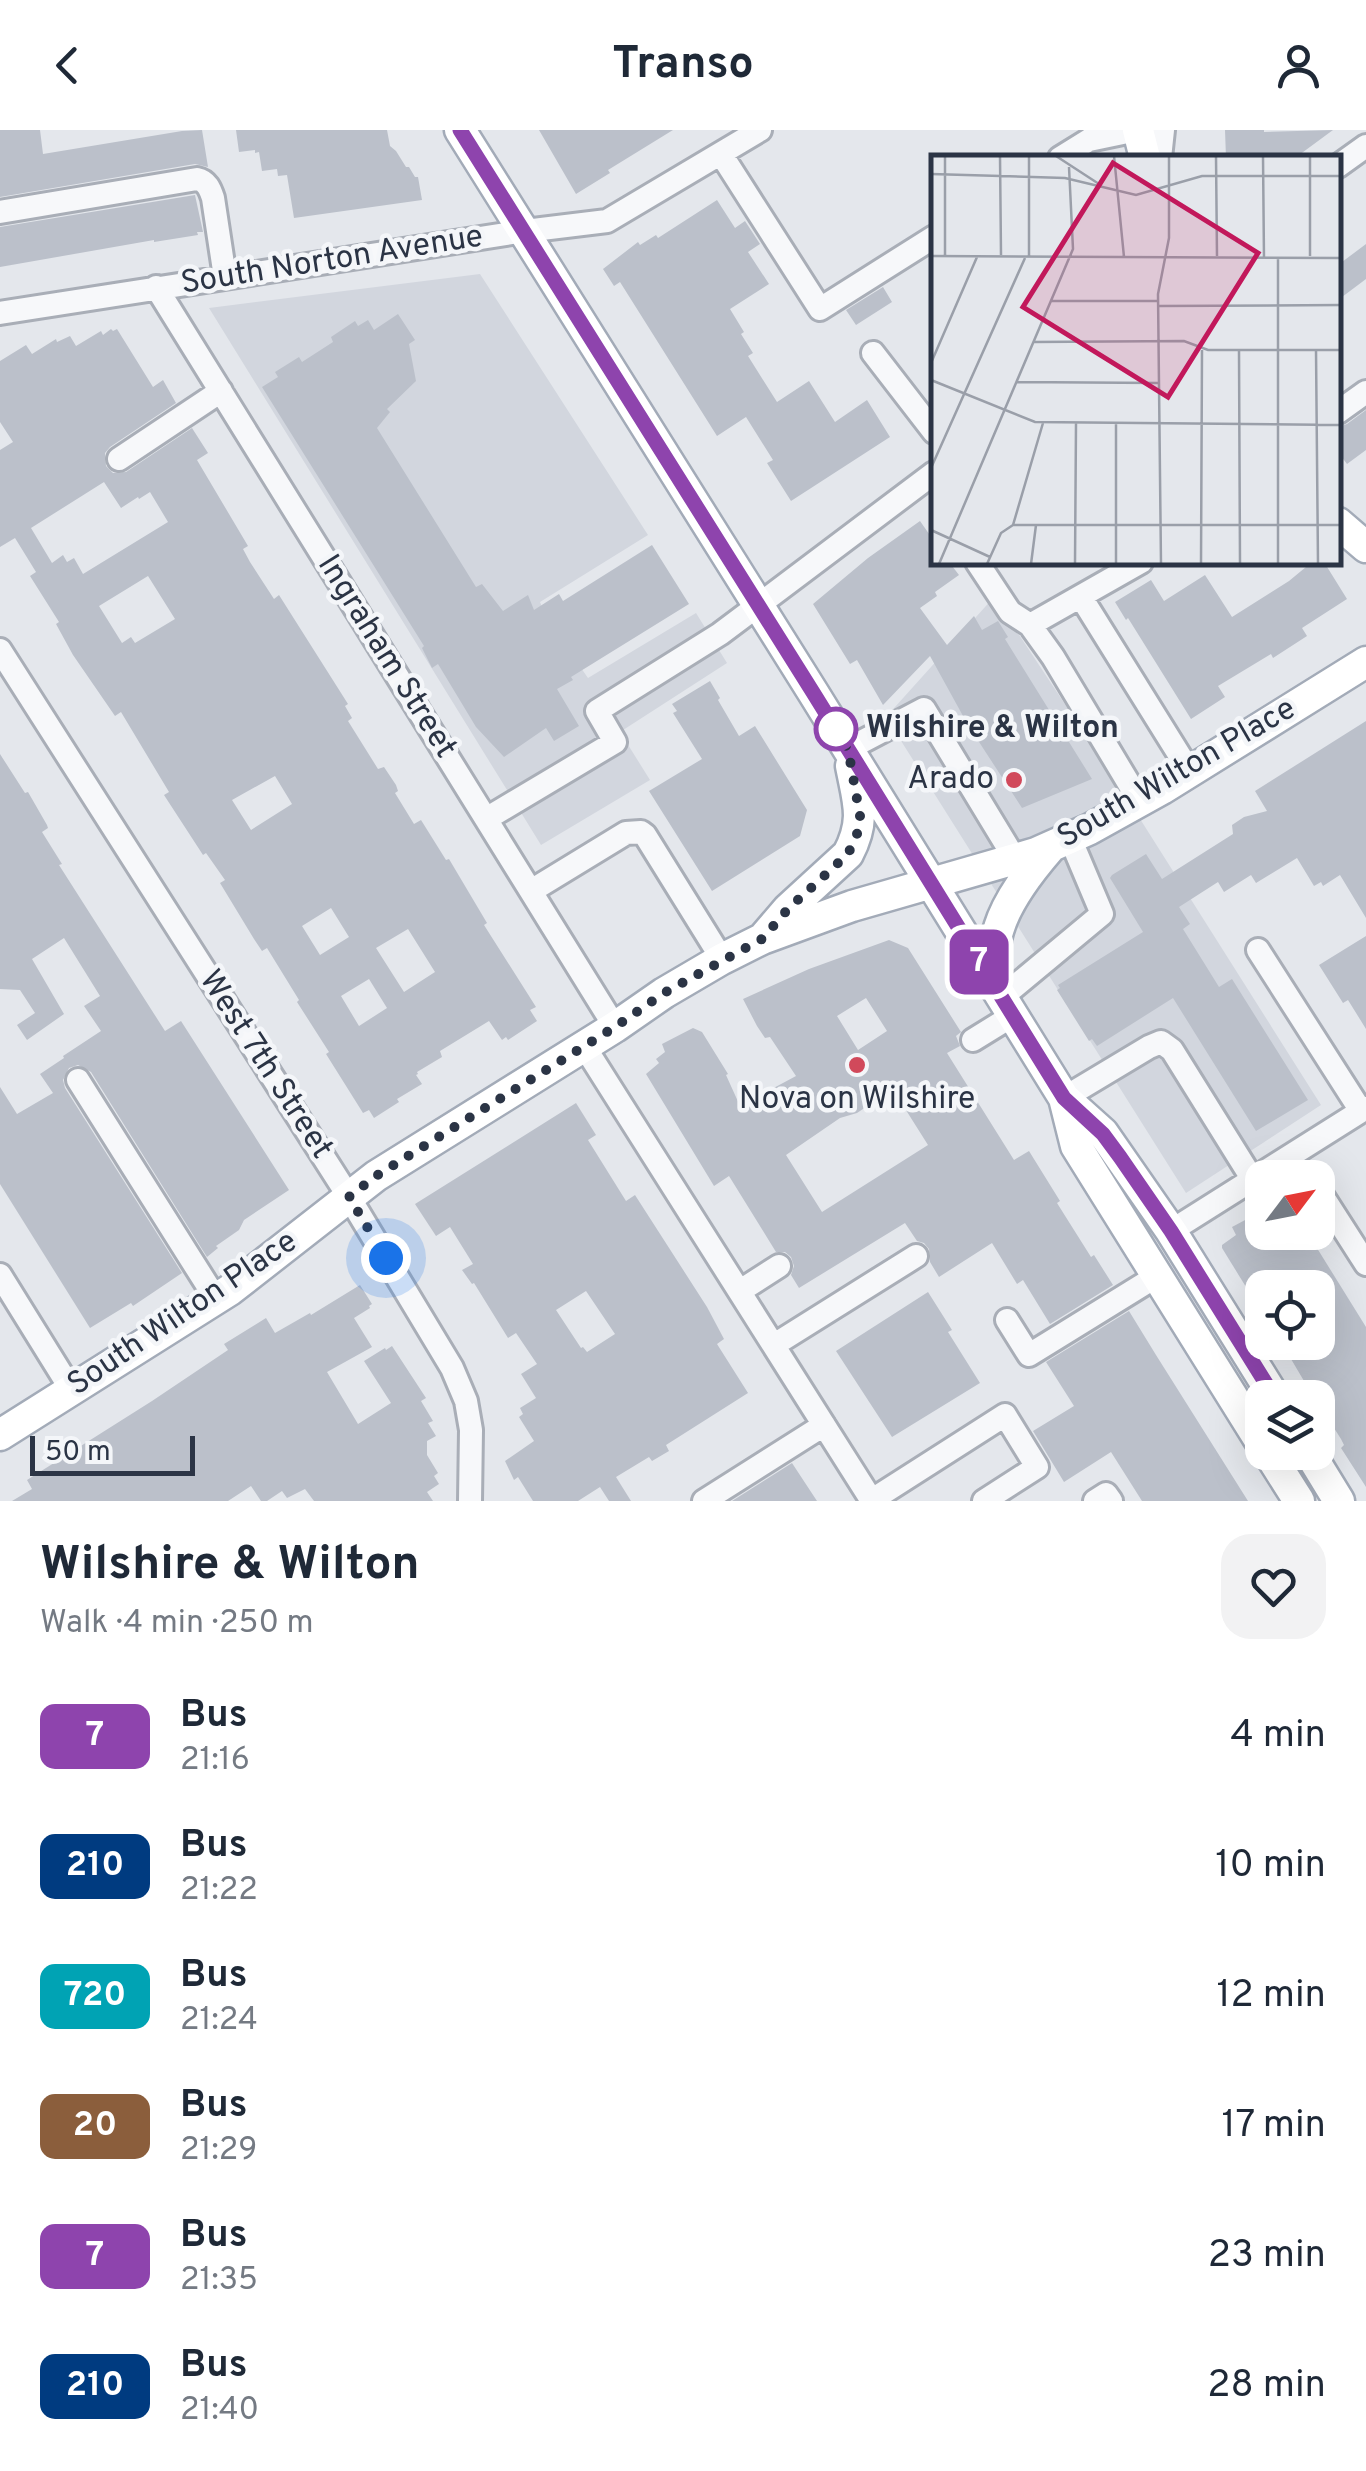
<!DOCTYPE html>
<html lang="en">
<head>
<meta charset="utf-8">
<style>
  body { margin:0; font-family:Overpass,sans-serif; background:#f2f2f3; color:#1f2937; height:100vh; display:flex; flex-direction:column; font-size:38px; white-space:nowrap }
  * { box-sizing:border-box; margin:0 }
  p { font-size:32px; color:#747a83 }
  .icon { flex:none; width:55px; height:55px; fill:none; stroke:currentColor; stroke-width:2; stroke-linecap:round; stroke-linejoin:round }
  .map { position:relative; height:1371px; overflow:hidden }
  .side { display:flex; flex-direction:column; background:#fff; flex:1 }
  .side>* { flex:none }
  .badge { padding:0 20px; border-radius:15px; font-size:35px; line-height:65px }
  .needle { width:65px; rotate:58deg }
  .buttons { position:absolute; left:1245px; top:1030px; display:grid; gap:20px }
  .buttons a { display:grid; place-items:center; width:90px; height:90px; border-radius:20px; background:#fff; box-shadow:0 10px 40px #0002; font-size:50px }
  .scale { position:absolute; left:30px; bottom:25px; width:165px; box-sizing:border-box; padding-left:10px; border:5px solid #2b3445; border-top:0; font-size:28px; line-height:35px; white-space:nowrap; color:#2b3445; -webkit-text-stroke:8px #f4f6f9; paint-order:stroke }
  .you { position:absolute; width:50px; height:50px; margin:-25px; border:8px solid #fff; border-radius:50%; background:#1a73e8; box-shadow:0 0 0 15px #1a73e833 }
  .map>.badge { position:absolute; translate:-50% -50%; box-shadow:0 0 0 5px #fff }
  .round { display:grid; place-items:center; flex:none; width:105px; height:105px; border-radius:30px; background:#f2f2f3 }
  .headline { display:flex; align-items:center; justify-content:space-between; height:170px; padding:0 40px }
  h1 { font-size:48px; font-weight:700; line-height:75px }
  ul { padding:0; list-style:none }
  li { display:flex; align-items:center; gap:30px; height:130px; padding:0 40px }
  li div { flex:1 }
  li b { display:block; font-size:38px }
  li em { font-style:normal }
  li .badge { min-width:110px; font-weight:700; text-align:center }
  header { display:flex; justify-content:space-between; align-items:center; height:130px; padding:0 40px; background:#fff; font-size:45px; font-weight:700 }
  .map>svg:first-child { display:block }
</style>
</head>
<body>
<header><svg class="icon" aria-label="back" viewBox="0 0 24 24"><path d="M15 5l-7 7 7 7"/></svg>Transo<svg class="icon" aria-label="person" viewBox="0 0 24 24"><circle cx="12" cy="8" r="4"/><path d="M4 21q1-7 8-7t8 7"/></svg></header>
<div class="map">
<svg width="1366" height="1371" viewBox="0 0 1366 1371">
  <rect width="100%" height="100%" fill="#e4e7ec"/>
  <path fill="#d2d6de" d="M480,144L648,405L540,472L547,489L588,548L696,483L727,533L620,602L650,650L541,715L209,178Z
    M994,467L1123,662L1321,975L1186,1063L886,587Z"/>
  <path fill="#bbc0ca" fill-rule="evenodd" d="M0,0H40L43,24L182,1L202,0L208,37L195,34L0,67Z
    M236,0H387L390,16L396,21L406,37H409L415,47H418L422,70L294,88L287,45L278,46L277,39L262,41L259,22L255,23V20L239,22Z
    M539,0H673L608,40L610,43L576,64Z
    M1225,0H1264V2L1333,0L1295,28H1226Z
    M195,65L203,102H197L198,105L154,112V110L0,137V97Z
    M717,70L735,98L745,91L760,114L748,122L769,154L730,179L744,202L741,204L753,223L748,226L777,272L809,251L835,292L867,270L890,307L791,371L767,333L773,330L746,287L717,306L620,152L614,156L603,139L638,112L640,115L656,105L658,108Z
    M1366,114V149L1338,170V135Z
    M883,157L892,172L856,195L846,180Z
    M398,184L415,210L409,214L416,251L387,279L390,282L377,298L476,457L482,454L503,481L528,465L534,480L559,464L563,471L652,415L689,474L571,547L573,550L557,559L579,596L554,611L546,598L504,627L476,597L438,534L432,538L422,518L424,516L262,257L278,247L275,242L299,227L302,232L333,212L331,207L355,191L358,196L368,190L374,200Z
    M111,199L113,201L117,199L153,257L163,250L176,273L110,317L105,323L106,336L113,343L126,342L192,298L208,323L197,330L248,416L243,419L250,432L274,469L279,465L348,574L345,576L352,588L348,591L378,639L384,637L396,655L398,661L395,663L414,694L421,690L446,730L449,729L487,793L484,795L536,877L530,880L537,891L508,910L506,907L502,910L489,891L440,921L442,927L417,942L418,944L416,945L422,954L397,969L399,972L374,988L369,980L363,983L326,924L329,922L297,872L299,870L267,818L262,821L254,809L220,753L225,750L206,723L203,725L164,665L169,662L121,582L115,586L73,525L56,494L59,492L30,446L36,442L15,408L0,417V320L13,312L0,292V231L26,215L32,224L56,209L57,212L70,206L76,216L101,201L103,205ZM104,352L121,378L138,367L139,369L150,362L168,392L83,444L74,428L67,432L63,425L52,433L31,398ZM148,446L175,489L135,513L131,507L122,513L99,476ZM275,646L292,674L251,700L232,670ZM331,778L349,807L320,825L302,796ZM408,799L435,842L404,862L376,818ZM369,849L387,878L359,896L341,866Z
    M1366,280V320L1347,334L1338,322V297L1347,294Z
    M920,391L934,411V432H949L959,445L935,462L937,466L920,478L947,515L974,486L982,500L998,491L1008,507L1005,509L1092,649L1022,678L968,595L930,526L883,575L857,530L850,534L813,474L868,428Z
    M1312,432H1324L1347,469L1302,498L1307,506L1273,528L1271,524L1218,556L1225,567L1191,589L1128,488L1126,490L1115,472L1151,450L1164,471L1205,445L1232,487L1289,451Z
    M710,551L720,568L718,570L739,606L755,596L807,680L800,706L712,761L649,661L702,629L673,583L677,581L672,574Z
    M1366,591V788L1340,745L1323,756L1321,752L1314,756L1297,728L1256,753L1251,745L1224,762L1218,752L1179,777L1190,794L1183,799L1219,857L1232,849L1308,970L1256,1001L1173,868L1097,916L1092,909L1089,911L1057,860L1060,858L1058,855L1143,802L1110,748L1112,745L1146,724L1162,749L1233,704L1232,695L1244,687L1267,681L1255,661Z
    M0,624L25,663L28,662L47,695L48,698L42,702L62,734L59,735L165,901L181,891L289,1060L244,1090L239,1100L216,1116L218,1118L207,1127L91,942L78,935L69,938L63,950L65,958L182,1143L133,1176L131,1173L90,1198L0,1054V957L17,984L53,963L40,944L64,928L63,926L101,901L84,876L100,866L64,808L32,829L64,884L27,910L17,895L35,883L20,860L0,859Z
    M1366,806V899L1348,870L1343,873L1319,835Z
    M889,810L908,818L961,902L956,906L960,916L947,923L1014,1030L1029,1021L1060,1071L1057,1073L1091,1127L1094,1125L1113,1155L1050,1194L1023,1150L1017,1154L992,1113L939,1147L930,1132L929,1119L924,1113L917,1111L905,1093L799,1158L791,1145L794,1136L791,1127L785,1122H776L729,1046L714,1056L646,944L659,933L656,929L665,922L662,914L693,898L702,902L728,944L726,945L740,976L796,946L770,907L765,908L757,896L743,869L809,839ZM866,868L887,901L858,920L837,886ZM892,958L928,1015L822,1082L786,1025L840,988L857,983L869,975Z
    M576,973L596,1005L588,1010L626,1071L635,1065L707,1177L724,1209L717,1214L748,1263L666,1315L669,1321L652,1331L649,1327L616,1347L631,1371H609L600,1357L578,1371H533L518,1347L514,1350L505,1331L534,1311L519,1287L523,1284L520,1278L536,1268L521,1244L537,1234L516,1203L508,1208L474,1153L472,1154L462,1140L473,1134L450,1097L436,1106L415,1074ZM586,1161L615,1204L587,1222L583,1217L581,1218L556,1180Z
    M1262,1081V1102H1307L1366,1197V1357L1341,1318L1344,1315L1341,1309L1318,1273V1268H1314L1281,1212H1318V1158H1262V1183L1222,1118V1115L1236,1105L1232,1097Z
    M360,1155L372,1174L369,1176L370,1178L354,1188L372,1217L327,1242L358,1294L391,1273L364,1231L385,1218L386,1220L392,1216L426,1268L421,1271L433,1291L428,1293L436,1306L427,1311V1325L438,1343L434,1346L439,1354L427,1362L433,1371H314L305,1359L287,1368L282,1361L267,1371H261L251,1356L228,1371H12L32,1359L27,1350L152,1271L228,1220L224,1214L266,1188L275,1203L310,1183L311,1185Z
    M928,1162L952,1200L948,1202L980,1253L892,1307L836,1221Z
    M1129,1181L1156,1225L1248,1371H1142L1111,1322L1064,1352L1033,1301L1074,1276L1046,1232Z
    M792,1333L817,1371H732Z"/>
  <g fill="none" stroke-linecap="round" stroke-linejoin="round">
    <g stroke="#a9aeb7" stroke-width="28">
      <path id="minor" d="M721,24L820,179L934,107
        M1060,28L1089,10L1137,0
        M1160,28L1163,0
        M1338,36L1366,16
        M0,82L197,49C207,51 210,59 213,68L225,147
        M156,157L615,897
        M0,183L525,101L607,91L760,0
        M873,223L934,302
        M1338,282L1366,262
        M119,329L221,261
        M977,432L1010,482L1030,495L1053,527L1140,672
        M1081,467L1190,642
        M1030,495L1141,432
        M0,520L349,1067L452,1238L466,1271L471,1300L470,1371
        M848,619L924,579L1015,729
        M486,689L615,612L597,581L720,504L934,343
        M531,761L626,703L641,702L645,705L722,829
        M1258,820L1361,981
        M1001,868L1102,784L1070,708
        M973,910L1012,886
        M584,916L872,1371
        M78,950L216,1169
        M1064,968L1149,917L1161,912L1172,920L1253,1050
        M1318,1059L1366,1134
        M1171,1101L1366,978
        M0,1145L72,1261
        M740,1161L779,1136
        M1007,1190L1029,1225L1157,1146
        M774,1215L916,1126
        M872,1370L1005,1285L1037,1337L984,1371
        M704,1371L824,1295
        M1095,1371L1106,1364L1111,1371"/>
    </g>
    <g stroke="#a3abb8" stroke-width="35">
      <path id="major" d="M460,0L814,564L1064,968L1103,1003L1171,1101L1275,1268
        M1138,0L1145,28
        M1338,393L1366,417
        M764,807L788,779L848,724C866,690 858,672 851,636
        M992,854C994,836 993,815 999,798C1008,769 1030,741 1050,718
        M1064,968L1076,1016L1262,1314
        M0,1305L230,1160L376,1046L615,897L664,863L722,829L762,809L852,776L1036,723L1090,699L1162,659L1366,532
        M1268,1322L1299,1371
        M1309,1322L1339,1371"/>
    </g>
    <use href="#minor" stroke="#f7f8fa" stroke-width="22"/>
    <use href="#major" stroke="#fff" stroke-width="30"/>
  </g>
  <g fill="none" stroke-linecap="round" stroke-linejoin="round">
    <g stroke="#fff" stroke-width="22">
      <path id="line" d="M460,0L814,564L1064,968L1103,1004L1120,1027L1171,1101L1275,1268"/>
    </g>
    <use href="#line" stroke="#8e44ad" stroke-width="15"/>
    <path stroke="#2b3445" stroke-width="10" stroke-dasharray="0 18" d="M386,1128L349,1067L376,1046L615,897L664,863L762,809L788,779L848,724L857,704L860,686L848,619L831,592L836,599"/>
  </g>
  <circle fill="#fff" stroke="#8e44ad" stroke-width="5" cx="836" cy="599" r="20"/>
  <g fill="#d1495b" stroke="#f4f6f9" stroke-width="4">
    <circle cx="1014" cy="650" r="10"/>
    <circle cx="857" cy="935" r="10"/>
  </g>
  <g text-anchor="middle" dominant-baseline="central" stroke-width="9" stroke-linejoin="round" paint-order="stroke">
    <g font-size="32" fill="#2b3445" stroke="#f4f6f9">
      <text transform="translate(332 131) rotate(-9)">South Norton Avenue</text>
      <text transform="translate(386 527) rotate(58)">Ingraham Street</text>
      <text transform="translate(1177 644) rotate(-30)">South Wilton Place</text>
      <text transform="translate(265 935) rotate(57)">West 7th Street</text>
      <text transform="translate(183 1184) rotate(-34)">South Wilton Place</text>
    </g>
    <g font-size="32" font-weight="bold" fill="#2b3445" stroke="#f4f6f9" text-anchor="start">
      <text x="866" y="599">Wilshire &amp; Wilton</text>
    </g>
    <g font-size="32" fill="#2b3445" stroke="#f4f6f9" text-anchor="end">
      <text x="994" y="650">Arado</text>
      <text x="857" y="970" text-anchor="middle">Nova on Wilshire</text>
    </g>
  </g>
  <g transform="translate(931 25)">
    <rect width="410" height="410" fill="#e4e7ec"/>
    <path fill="none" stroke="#9a9fa9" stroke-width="2.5" d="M14,1V101M69,1L70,100M98,1V103M125,1L168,29M183,1L193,102M285,1L286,101M332,1L333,103M379,1V101M0,19L134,23L205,40L271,21H410M0,101L410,103M347,102V409M119,146H226M228,151L410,150M102,187L253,186L277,195H410M385,195L387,409M308,196L309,409M0,208L46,102M0,225L104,267L410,270M85,227L227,228M185,269V409M0,313L94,103M82,370H410M0,375L59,402M8,409L142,94L138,12M56,409L70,378L82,370L112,268M100,409L105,370M144,409L145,268M230,409L227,139L238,83V1M270,409L271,195"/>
    <path fill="#c2185b" fill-opacity="0.15" stroke="#c2185b" stroke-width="5" d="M182,8L327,98L237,242L92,152Z"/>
    <rect width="410" height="410" fill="none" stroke="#2b3445" stroke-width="5"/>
  </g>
</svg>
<div class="buttons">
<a><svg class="needle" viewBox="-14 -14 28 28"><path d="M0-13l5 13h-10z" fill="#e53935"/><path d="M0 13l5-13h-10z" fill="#747a83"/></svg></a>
<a><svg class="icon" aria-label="locate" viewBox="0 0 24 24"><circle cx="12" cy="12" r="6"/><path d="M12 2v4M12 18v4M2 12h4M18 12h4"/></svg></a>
<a><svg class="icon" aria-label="layers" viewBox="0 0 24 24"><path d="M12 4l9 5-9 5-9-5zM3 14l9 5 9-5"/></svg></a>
</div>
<div class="scale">50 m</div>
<div class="you" style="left:386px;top:1128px"></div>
<b class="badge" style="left:979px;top:832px;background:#8e44ad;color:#fff">7</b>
</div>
<section class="side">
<div class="headline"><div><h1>Wilshire &amp; Wilton</h1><p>Walk · 4 min · 250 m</p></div><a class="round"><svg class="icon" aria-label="heart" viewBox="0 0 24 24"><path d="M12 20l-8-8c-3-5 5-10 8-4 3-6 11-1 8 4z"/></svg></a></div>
<ul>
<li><span class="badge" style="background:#8e44ad;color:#fff">7</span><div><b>Bus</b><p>21:16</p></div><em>4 min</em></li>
<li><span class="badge" style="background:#003b80;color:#fff">210</span><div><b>Bus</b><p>21:22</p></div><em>10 min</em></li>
<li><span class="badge" style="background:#00a3b4;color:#fff">720</span><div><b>Bus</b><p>21:24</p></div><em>12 min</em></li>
<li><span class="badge" style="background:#8b5e3c;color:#fff">20</span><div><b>Bus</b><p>21:29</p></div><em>17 min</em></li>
<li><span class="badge" style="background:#8e44ad;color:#fff">7</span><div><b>Bus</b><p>21:35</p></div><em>23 min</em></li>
<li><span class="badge" style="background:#003b80;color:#fff">210</span><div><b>Bus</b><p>21:40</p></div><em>28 min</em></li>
</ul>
</section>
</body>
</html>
